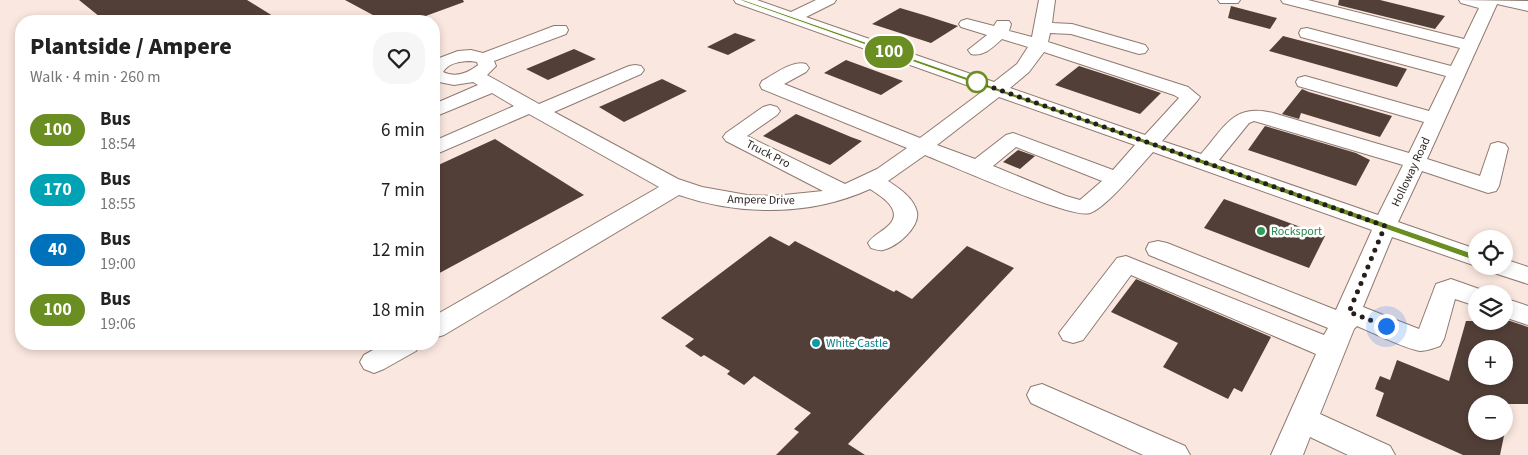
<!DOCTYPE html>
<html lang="en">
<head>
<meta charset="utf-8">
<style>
  body { margin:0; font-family:"Source Sans 3",sans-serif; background:#f6f6f6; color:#222; height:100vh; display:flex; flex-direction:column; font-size:19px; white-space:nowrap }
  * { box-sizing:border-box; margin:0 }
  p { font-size:16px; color:#767676 }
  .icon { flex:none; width:28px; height:28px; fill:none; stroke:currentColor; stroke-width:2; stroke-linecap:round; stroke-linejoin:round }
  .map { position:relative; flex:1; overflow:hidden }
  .drawer { position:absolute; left:15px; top:15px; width:425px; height:335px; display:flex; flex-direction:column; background:#fff; border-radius:20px; box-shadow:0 2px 8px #0003 }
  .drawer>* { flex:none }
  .badge { padding:0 10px; border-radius:16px; font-size:18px; line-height:32px }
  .tools { position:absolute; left:1468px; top:230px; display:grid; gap:10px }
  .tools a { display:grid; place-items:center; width:45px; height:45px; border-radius:50%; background:#fff; box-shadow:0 2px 8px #0003; font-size:25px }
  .you { position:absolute; width:25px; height:25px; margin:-12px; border:4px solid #fff; border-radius:50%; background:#1a73e8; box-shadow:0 0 0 8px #1a73e833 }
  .map>.badge { position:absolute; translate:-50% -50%; box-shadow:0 0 0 2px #fff }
  .round { display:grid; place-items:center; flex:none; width:52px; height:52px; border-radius:20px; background:#f6f6f6 }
  .summary { display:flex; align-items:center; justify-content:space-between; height:85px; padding:0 15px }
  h1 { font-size:24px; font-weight:800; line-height:38px }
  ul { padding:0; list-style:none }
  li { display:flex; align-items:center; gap:15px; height:60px; padding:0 15px }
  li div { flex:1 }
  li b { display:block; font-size:19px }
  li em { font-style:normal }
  li .badge { min-width:55px; font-weight:700; text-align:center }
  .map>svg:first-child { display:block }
</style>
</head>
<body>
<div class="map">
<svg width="1528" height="455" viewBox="0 0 1528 455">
  <rect width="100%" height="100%" fill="#fdf3ef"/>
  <path fill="#fae7df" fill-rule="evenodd" d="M0,0H1528V455H0ZM21,21H434V344H21ZM1476,239H1504V266H1476ZM1476,294H1504V321H1476ZM1476,349H1504V376H1476ZM1476,404H1504V431H1476Z"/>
  <path fill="#523f38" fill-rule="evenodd" d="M79,0H247L281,21H105Z
    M345,0H463L464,2L412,21H384Z
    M1339,0H1380L1445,16L1435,29L1338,5Z
    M1231,6L1277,18L1270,29L1228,18Z
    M900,8L927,16L958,26L931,43L872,24Z
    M735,33L756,40L728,55L707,47Z
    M1283,36L1325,47L1407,69L1397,87L1269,51Z
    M574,49L596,59L548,80L526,69Z
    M846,60L903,81L881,95L824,73Z
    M1079,66L1110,76L1161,93L1140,114L1055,85Z
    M662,79L687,91L624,122L599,107Z
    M1302,89L1309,92L1392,116L1380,137L1301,113L1299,119L1282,114Z
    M796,114L851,137L862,141L830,165L763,136Z
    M1265,126L1356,153L1370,160L1356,186L1248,150Z
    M495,139L584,195L434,276V167Z
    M1018,150L1035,156L1020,169L1003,162Z
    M1224,199L1325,236L1309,268L1204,228Z
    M770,236L789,246L795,241L894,292L896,290L912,299L967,246L1014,268L848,444L865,455H776L799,432L794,429L811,413L754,376L744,385L727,374L730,371L704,355L701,357L685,346L694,339L661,318Z
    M1136,279L1271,337L1242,392L1234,388L1228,399L1163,367L1178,343L1111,312Z
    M1504,319L1528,327V404H1476V431H1505L1500,455H1463L1376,416L1384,393L1375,389L1377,383L1380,376L1390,380L1397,360L1449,381L1466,321H1504ZM1476,349H1504V376H1476Z"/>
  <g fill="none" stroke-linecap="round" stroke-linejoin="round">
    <g stroke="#8f7a71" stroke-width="2">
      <path id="minor" d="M734,0H757L791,12L816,0H836L834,3L806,17L994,82L1017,64L1028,47L1002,39C993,47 984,57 971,54L968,50L987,35L961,27L959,24L961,21L967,19L994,26L997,21H1009L1011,24L1009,31L1032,37L1039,0H1055L1052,23L1072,24L1145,45L1148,49L1145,53L1139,54L1071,34L1050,33L1048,42L1188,87L1200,97L1197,101L1162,141L1201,154C1225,127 1233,103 1273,113L1409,153L1424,122L1298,86L1296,82L1298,78L1305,76L1429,111L1446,76L1301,37L1299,33L1301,29L1307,28L1451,66L1460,48L1283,3L1281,0H1308L1464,39L1479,8L1461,3L1459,0L1528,1V11L1497,4L1427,159L1480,176L1491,144L1498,142L1505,144L1508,148L1499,186L1496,191L1488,193L1422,171L1398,222L1476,249V266L1392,237L1363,307L1419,329L1436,284L1451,279L1485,291L1487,294H1476V306L1455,299L1444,339L1440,346C1434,348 1426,351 1420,351C1403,348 1374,333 1357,326L1354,329L1320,414L1390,446L1395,455H1348L1310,437L1303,455H1271L1316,354L1131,275L1083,340L1073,343L1063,340L1059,333L1117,258L1126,256L1324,335L1328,328L1149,255L1146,249L1149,243L1158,241L1167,243L1336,310L1372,230L1153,152C1140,166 1106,208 1090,213C1073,220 950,165 925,155L888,181C899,188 914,198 917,212C920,227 897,247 883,250C879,251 875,249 871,248L868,243C873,235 882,232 889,225C904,210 881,196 870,189C811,216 740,216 679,195L444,335L434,338V316L659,187L529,114L434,155V141L514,106L492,93L434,117V104L478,85L473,82L454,85L434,81V60L458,51L471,50L483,53L554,26H566L568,30L566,34L494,61L496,66L487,75L539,104L629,66L635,65L641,66L644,70L641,74L554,112L678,179L702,187L747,195L774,196L823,191L726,141L723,137L726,133L763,107L770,105L777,107L780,111L777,115L747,136L845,184L877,169L907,148L762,89L760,85L762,81C775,74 792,60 806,64L809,68L806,72L784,84L920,138L983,91L736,3ZM1044,52L1174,95L1179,98L1145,135L1010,88L1029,72ZM471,61L477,62L478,65C468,73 456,78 443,72C448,63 461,61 471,61ZM999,97L1135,145L1113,170L1013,133L1006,135L975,159L937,145ZM1254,121L1403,165L1378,215L1219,160L1249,123ZM1016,147L1102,181L1080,200L1066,196L993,166Z
        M1218,0H1240L1238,3H1220Z
        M1504,259L1528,267V284L1491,272L1488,266H1504Z
        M1504,298L1528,306V325L1504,317Z
        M384,344H420L416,351L384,369L374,373L364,369L360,362L364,355Z
        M1042,384L1185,446L1190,455H1143L1031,403L1027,395L1031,387Z"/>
    </g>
    <use href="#minor" fill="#fff" fill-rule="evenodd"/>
  </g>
  <path fill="#6b8e23" stroke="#fff" d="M739,0H744L1480,256L1481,258L1476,261L1473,260Z"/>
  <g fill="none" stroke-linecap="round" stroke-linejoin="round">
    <path stroke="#271e1b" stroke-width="5" stroke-dasharray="0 9" d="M977,82L1385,226L1349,312L1386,326"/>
  </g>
  <circle fill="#fff" stroke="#6b8e23" stroke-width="2.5" cx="977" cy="82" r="10"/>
  <circle fill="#2e9e5b" stroke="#fff" stroke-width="2" cx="1261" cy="231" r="5"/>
  <circle fill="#0f9aa8" stroke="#fff" stroke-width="2" cx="816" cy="343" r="5"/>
  <g text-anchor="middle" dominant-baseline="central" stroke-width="5" stroke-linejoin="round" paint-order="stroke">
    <g font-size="12" fill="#271e1b" stroke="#fff">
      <text transform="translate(768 154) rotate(27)">Truck Pro</text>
      <text transform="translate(1411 172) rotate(-65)">Holloway Road</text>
      <text transform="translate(761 200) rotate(1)">Ampere Drive</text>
    </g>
    <g font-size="12" fill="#27864d" stroke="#fff" text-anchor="start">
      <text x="1271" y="231">Rocksport</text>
    </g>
    <g font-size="12" fill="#0d838f" stroke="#fff" text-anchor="start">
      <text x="826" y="343">White Castle</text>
    </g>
  </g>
</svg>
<div class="tools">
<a><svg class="icon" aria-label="locate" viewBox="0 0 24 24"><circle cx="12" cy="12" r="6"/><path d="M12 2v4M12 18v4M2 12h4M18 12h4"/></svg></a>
<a><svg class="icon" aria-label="layers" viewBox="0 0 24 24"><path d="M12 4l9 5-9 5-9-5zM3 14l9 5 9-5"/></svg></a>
<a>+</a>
<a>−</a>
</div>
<div class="you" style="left:1386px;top:326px"></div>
<b class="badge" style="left:889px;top:52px;background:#6b8e23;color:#fff">100</b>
<section class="drawer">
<div class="summary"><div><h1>Plantside / Ampere</h1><p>Walk · 4 min · 260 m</p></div><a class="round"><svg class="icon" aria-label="heart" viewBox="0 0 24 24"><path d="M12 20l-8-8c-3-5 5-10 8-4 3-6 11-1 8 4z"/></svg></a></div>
<ul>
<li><span class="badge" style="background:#6b8e23;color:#fff">100</span><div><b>Bus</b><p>18:54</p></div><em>6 min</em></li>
<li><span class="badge" style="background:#00a3b4;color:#fff">170</span><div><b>Bus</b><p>18:55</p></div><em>7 min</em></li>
<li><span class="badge" style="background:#0072bc;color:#fff">40</span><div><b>Bus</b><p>19:00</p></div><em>12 min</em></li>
<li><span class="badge" style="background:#6b8e23;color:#fff">100</span><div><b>Bus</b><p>19:06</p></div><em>18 min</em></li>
</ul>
</section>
</div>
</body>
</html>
